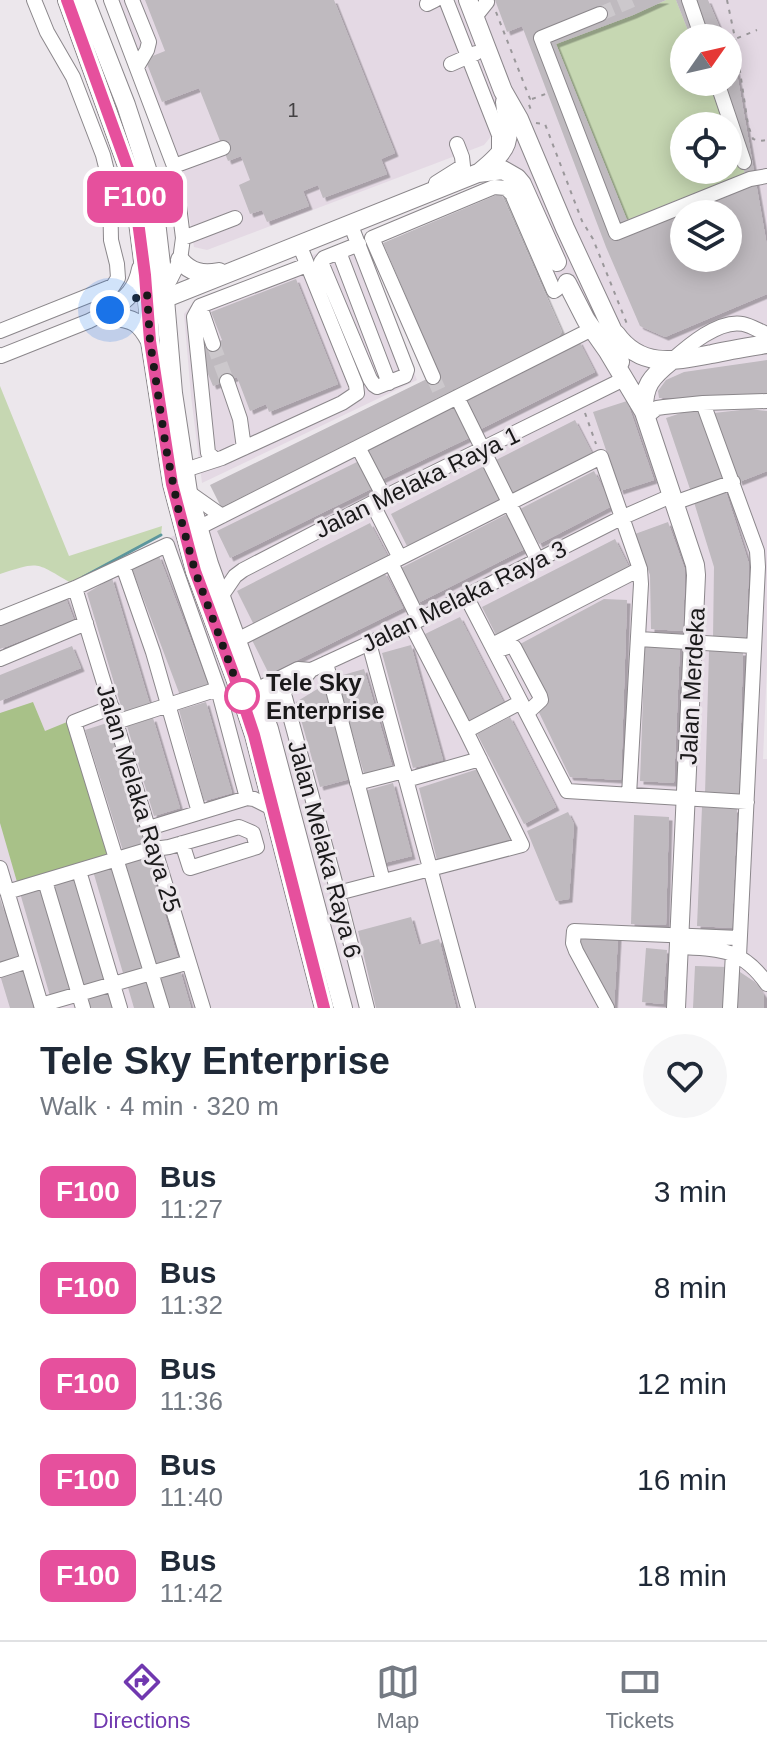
<!DOCTYPE html>
<html lang="en">
<head>
<meta charset="utf-8">
<style>
  body { margin:0; font-family:Arial,sans-serif; background:#f6f6f7; color:#1f2937; height:100vh; display:flex; flex-direction:column; font-size:30px; white-space:nowrap }
  * { box-sizing:border-box; margin:0 }
  p { font-size:26px; color:#747a83 }
  .icon { flex:none; width:44px; height:44px; fill:none; stroke:currentColor; stroke-width:2; stroke-linecap:round; stroke-linejoin:round }
  .map { position:relative; height:1008px; overflow:hidden }
  .side { display:flex; flex-direction:column; background:#fff; flex:1 }
  .side>* { flex:none }
  .badge { padding:0 16px; border-radius:12px; font-size:28px; line-height:52px }
  .needle { width:52px; rotate:56deg }
  .tools { position:absolute; left:670px; top:24px; display:grid; gap:16px }
  .tools a { display:grid; place-items:center; width:72px; height:72px; border-radius:50%; background:#fff; box-shadow:0 4px 20px #0003; font-size:40px }
  .you { position:absolute; width:40px; height:40px; margin:-20px; border:6px solid #fff; border-radius:50%; background:#1a73e8; box-shadow:0 0 0 12px #1a73e833 }
  .map>.badge { position:absolute; translate:-50% -50%; box-shadow:0 0 0 4px #fff }
  .round { display:grid; place-items:center; flex:none; width:84px; height:84px; border-radius:42px; background:#f6f6f7 }
  .headline { display:flex; align-items:center; justify-content:space-between; height:136px; padding:0 40px }
  h1 { font-size:38px; font-weight:800; line-height:60px }
  ul { padding:0; list-style:none }
  li { display:flex; align-items:center; gap:24px; height:96px; padding:0 40px }
  li div { flex:1 }
  li b { display:block; font-size:30px }
  li em { font-style:normal }
  li .badge { min-width:88px; font-weight:700; text-align:center }
  .dock { display:flex; justify-content:space-around; align-items:center; height:112px; border-top:2px solid #e0e1e3; background:#fff; font-size:22px; color:#747a83 }
  .dock a { display:grid; justify-items:center; gap:4px }
  .dock .on { color:#7038af }
  .map>svg:first-child { display:block }
</style>
</head>
<body>
<div class="map">
<svg width="767" height="1008" viewBox="0 0 767 1008">
  <defs>
    <filter id="shadow"><feDropShadow dx="3.5" dy="3.5" stdDeviation="0" flood-color="#0004"/></filter>
  </defs>
  <rect width="100%" height="100%" fill="#ece7ec"/>
  <path fill="#e4d9e4" fill-rule="evenodd" d="M118,0H767V665L763,759H767V1008H0V611L71,583L173,536L204,527L585,335L575,320L493,134L484,145L207,250L194,247L182,170ZM684,38H728V82H684ZM684,126H728V170H684ZM684,214H728V258H684Z
    M360,236L417,380L202,483L191,396L184,314L193,303Z"/>
  <path fill="#c6d7b2" d="M666,0H676L691,38H684V82H709L726,126H684V170H728V130L745,173L627,220L556,44L633,15Z
    M0,386L69,556L162,526L161,535L71,583C35,562 40,561 0,574Z"/>
  <path fill="#a8c188" d="M33,702L45,731L67,722L112,856L17,882L0,823V713Z"/>
  <g fill="none" stroke-linecap="round" stroke-linejoin="round">
    <path stroke="#5c969d" stroke-width="3" d="M83,577L161,535"/>
  </g>
  <path fill="#bfbabf" fill-rule="evenodd" filter="url(#shadow)" d="M145,0H334L395,153L381,159L387,174L323,198L318,185L303,191L309,206L267,222L262,210L250,214L239,185L250,180L241,156L228,161L199,88L162,102L145,59L165,51Z
    M495,0H666L633,15L556,44L627,220L745,173L709,82H728V49L736,68L767,246V294L665,337L640,326L606,247L522,26L507,32ZM684,214H728V258H684Z
    M676,0H708L724,38H691Z
    M501,193L562,332L557,338L443,399L221,507L210,485L439,373L383,243Z
    M296,279L338,384L269,412L266,404L250,411L237,377L213,386L198,350L222,340L211,312Z
    M579,341L595,372L477,431L461,399Z
    M767,360V396L659,398L658,391L666,380L684,372Z
    M627,401L654,480L620,491L593,412Z
    M456,406L471,437L381,480L366,450Z
    M699,407L724,482L691,492L666,418Z
    M749,409L767,411V471L739,482L714,413Z
    M575,420L593,455L510,498L492,462Z
    M359,461L373,488L230,558L217,531Z
    M484,466L501,498L407,546L391,514Z
    M594,471L612,506L539,544L520,509Z
    M725,489L749,564L746,641L713,639L714,567L693,499Z
    M509,513L527,548L418,603L401,568Z
    M668,522L685,570L683,631L651,629L650,575L635,534Z
    M370,523L388,557L254,625L237,591Z
    M615,539L630,569L497,637L482,607Z
    M159,556L209,687L181,698L131,566Z
    M384,572L403,608L269,674L251,638Z
    M112,578L151,708L124,716L87,593Z
    M65,596L74,620L0,649V621Z
    M604,599L627,600L621,780L570,777L509,650Z
    M460,617L505,705L470,722L425,634Z
    M645,642L680,644L674,783L640,781Z
    M411,645L443,760L413,768L382,653Z
    M72,646L81,668L0,701V675Z
    M709,651L743,652L739,796L705,794Z
    M364,669L393,769L365,777L336,677Z
    M324,685L350,779L320,787L296,702Z
    M206,702L232,793L204,801L179,710Z
    M510,717L556,807L524,824L477,734Z
    M153,718L180,808L154,816L127,726Z
    M107,723L145,845L123,851L85,730Z
    M478,769L512,841L437,860L419,788Z
    M393,783L412,856L380,864L361,792Z
    M702,807L737,809L732,928L697,926Z
    M568,812L574,824L569,899L556,901L527,831Z
    M634,815L669,817L666,925L631,924Z
    M147,856L178,958L156,965L125,862Z
    M114,865L145,967L123,973L93,871Z
    M74,878L104,980L82,987L52,884Z
    M42,887L72,989L50,996L20,893Z
    M0,898L19,958L0,964Z
    M411,917L419,945L439,939L456,1008H376L358,931Z
    M578,933L618,937L614,1008H610L577,949Z
    M646,948L667,950L663,1004L642,1002Z
    M695,966L728,967L726,1008H693Z
    M22,968L34,1008H10L0,975Z
    M180,970L191,1008H168L158,976Z
    M737,970L755,982L764,995V1008H735Z
    M148,978L157,1008H134L127,984Z
    M107,991L112,1008H88L85,997Z"/>
  <g fill="none" stroke-linecap="round" stroke-linejoin="round">
    <path stroke="#ccc8cc" stroke-width="14" stroke-dasharray="14 7" stroke-linecap="butt" d="M600,14L633,0
      M213,344L227,381
      M433,377L443,399"/>
    <g stroke="#8b878b" stroke-width="16">
      <path id="minor" d="M111,0L174,166L183,238L180,260L170,280L159,286
        M132,0L149,42L147,50L137,67
        M446,0L499,135V149
        M689,0L702,38
        M427,4L435,0
        M600,14L541,38L616,233L750,179L767,176
        M475,17L487,2L486,0
        M451,64L476,53
        M717,82L744,162
        M174,166L223,148
        M436,183L463,166L462,157L457,144
        M350,223L407,370L405,376L377,387L374,385L370,379L321,262L324,258L359,244
        M183,238L235,218
        M339,252L389,383
        M200,306L213,344
        M0,331L113,286L118,278L117,264L111,240L110,192L108,175L103,155L73,77L47,32L34,0
        M0,355L1,356L89,321L119,306
        M671,361C688,346 719,319 743,324C752,326 759,331 767,334
        M433,377L372,238L494,187L506,188L512,194L554,291L557,289
        M227,381L240,419L244,448
        M457,397L537,559
        M703,403L757,551L758,567L739,956
        M646,417L657,408L664,407L703,403L767,401
        M358,447L384,497
        M216,460L208,453L194,317L200,306L307,265
        M185,470L222,458L342,403L357,393L356,385L299,244
        M188,492L222,516
        M372,503L400,558
        M674,503L733,482
        M198,528L592,329
        M391,563L419,620
        M123,566L153,652L199,812
        M75,588L203,1008
        M466,596L567,791L747,802
        M220,598L235,576L243,570L372,503L624,379
        M0,618L75,588L167,545L218,689L247,798
        M639,639L753,646
        M237,640L601,457L640,569L641,584L629,795
        M369,643L468,1008
        M492,645L640,569
        M496,651L510,646L514,647L540,696L541,700L527,713
        M0,659L86,623
        M326,663L383,881
        M256,690L298,669L311,670
        M283,690L338,893L367,1008
        M260,702L303,680L311,670L411,624L621,518L671,496
        M112,707L74,722L162,1008
        M116,722L218,689
        M466,731L521,702
        M406,780L480,759
        M357,783L404,771
        M149,828L247,798L254,799L272,808
        M0,868L42,1008
        M79,871L120,1008
        M45,881L83,1008
        M7,892L147,850L169,847L239,827L253,833L257,847L190,868L182,843
        M338,893L522,845L466,731L411,624
        M679,947C719,949 742,948 767,984
        M0,970L28,961
        M41,1005L189,962
        M607,1008L576,951L573,943L574,931L739,938
        M730,1008L733,953"/>
    </g>
    <g stroke="#8b878b" stroke-width="20">
      <path id="major" d="M67,0L130,174L136,206L147,293L150,341L172,484L195,571L235,678L254,735L324,1008
        M85,0L126,105L147,169L154,204L165,299L173,393L188,492L209,564L269,729L343,1008
        M468,0L503,91L519,119L565,228L612,329L620,362
        M480,172C512,146 510,142 505,102
        M180,260C191,273 203,275 219,272
        M567,283L586,320L607,350L644,412L695,565L696,575L676,1008
        M156,302L478,173L503,170L517,178L522,184L557,262
        M110,310C127,299 137,290 141,269
        M111,317C133,318 140,322 150,341
        M616,334C641,369 675,361 712,354C730,350 749,347 767,344
        M644,412C643,386 651,377 671,361"/>
    </g>
    <path stroke="#9a979a" stroke-width="2" stroke-dasharray="4 6" stroke-linecap="butt" d="M727,0L735,38L748,125L753,139L760,141L767,140
      M496,12L530,99L528,102L531,110
      M728,42L757,30
      M532,99L548,93
      M536,123L545,124L582,221L593,239L627,324
      M585,413L596,444"/>
    <use href="#minor" stroke="#fff" stroke-width="14"/>
    <use href="#major" stroke="#fff" stroke-width="18"/>
  </g>
  <g fill="none" stroke-linecap="round" stroke-linejoin="round">
    <g stroke="#fff" stroke-width="18">
      <path id="line" d="M67,0L130,174L136,206L145,275L150,341L172,484L195,571L235,678L254,735L324,1008"/>
    </g>
    <use href="#line" stroke="#e6509d" stroke-width="12"/>
    <path stroke="#1a191a" stroke-width="8" stroke-dasharray="0 14.4" d="M110,310L147,293L150,341L166,448L178,508L195,571L245,705L242,696"/>
  </g>
  <circle fill="#fff" stroke="#e6509d" stroke-width="4" cx="242" cy="696" r="16"/>
  <g text-anchor="middle" dominant-baseline="central" stroke-width="6" stroke-linejoin="round" paint-order="stroke">
    <g font-size="20" fill="#434143">
      <text x="293" y="110">1</text>
    </g>
    <g font-size="24" fill="#1a191a" stroke="#ece7ec">
      <text transform="translate(417 482) rotate(-26)">Jalan Melaka Raya 1</text>
      <text transform="translate(464 596) rotate(-26)">Jalan Melaka Raya 3</text>
      <text transform="translate(692 686) rotate(-87)">Jalan Merdeka</text>
      <text transform="translate(139 798) rotate(73)">Jalan Melaka Raya 25</text>
      <text transform="translate(325 849) rotate(75)">Jalan Melaka Raya 6</text>
    </g>
    <g font-size="24" font-weight="bold" fill="#1a191a" stroke="#ece7ec" text-anchor="start">
      <text x="266" y="682">Tele Sky<tspan x="266" dy="28">Enterprise</tspan></text>
    </g>
  </g>
</svg>
<div class="tools">
<a><svg class="needle" viewBox="-14 -14 28 28"><path d="M0-13l5 13h-10z" fill="#e53935"/><path d="M0 13l5-13h-10z" fill="#747a83"/></svg></a>
<a><svg class="icon" aria-label="locate" viewBox="0 0 24 24"><circle cx="12" cy="12" r="6"/><path d="M12 2v4M12 18v4M2 12h4M18 12h4"/></svg></a>
<a><svg class="icon" aria-label="layers" viewBox="0 0 24 24"><path d="M12 4l9 5-9 5-9-5zM3 14l9 5 9-5"/></svg></a>
</div>
<div class="you" style="left:110px;top:310px"></div>
<b class="badge" style="left:135px;top:197px;background:#e6509d;color:#fff">F100</b>
</div>
<section class="side">
<div class="headline"><div><h1>Tele Sky Enterprise</h1><p>Walk · 4 min · 320 m</p></div><a class="round"><svg class="icon" aria-label="heart" viewBox="0 0 24 24"><path d="M12 20l-8-8c-3-5 5-10 8-4 3-6 11-1 8 4z"/></svg></a></div>
<ul>
<li><span class="badge" style="background:#e6509d;color:#fff">F100</span><div><b>Bus</b><p>11:27</p></div><em>3 min</em></li>
<li><span class="badge" style="background:#e6509d;color:#fff">F100</span><div><b>Bus</b><p>11:32</p></div><em>8 min</em></li>
<li><span class="badge" style="background:#e6509d;color:#fff">F100</span><div><b>Bus</b><p>11:36</p></div><em>12 min</em></li>
<li><span class="badge" style="background:#e6509d;color:#fff">F100</span><div><b>Bus</b><p>11:40</p></div><em>16 min</em></li>
<li><span class="badge" style="background:#e6509d;color:#fff">F100</span><div><b>Bus</b><p>11:42</p></div><em>18 min</em></li>
</ul>
</section>
<nav class="dock">
<a class="on"><svg class="icon" aria-label="directions" viewBox="0 0 24 24"><path d="M12 3l9 9-9 9-9-9zM9 14v-3h6M13 9l2 2-2 2"/></svg>Directions</a>
<a><svg class="icon" aria-label="map" viewBox="0 0 24 24"><path d="M3 6l6-2 6 2 6-2v14l-6 2-6-2-6 2zM9 4v14M15 6v14"/></svg>Map</a>
<a><svg class="icon" aria-label="tickets" viewBox="0 0 24 24"><path d="M3 7h18v10H3zM15 7v10"/></svg>Tickets</a>
</nav>
</body>
</html>
